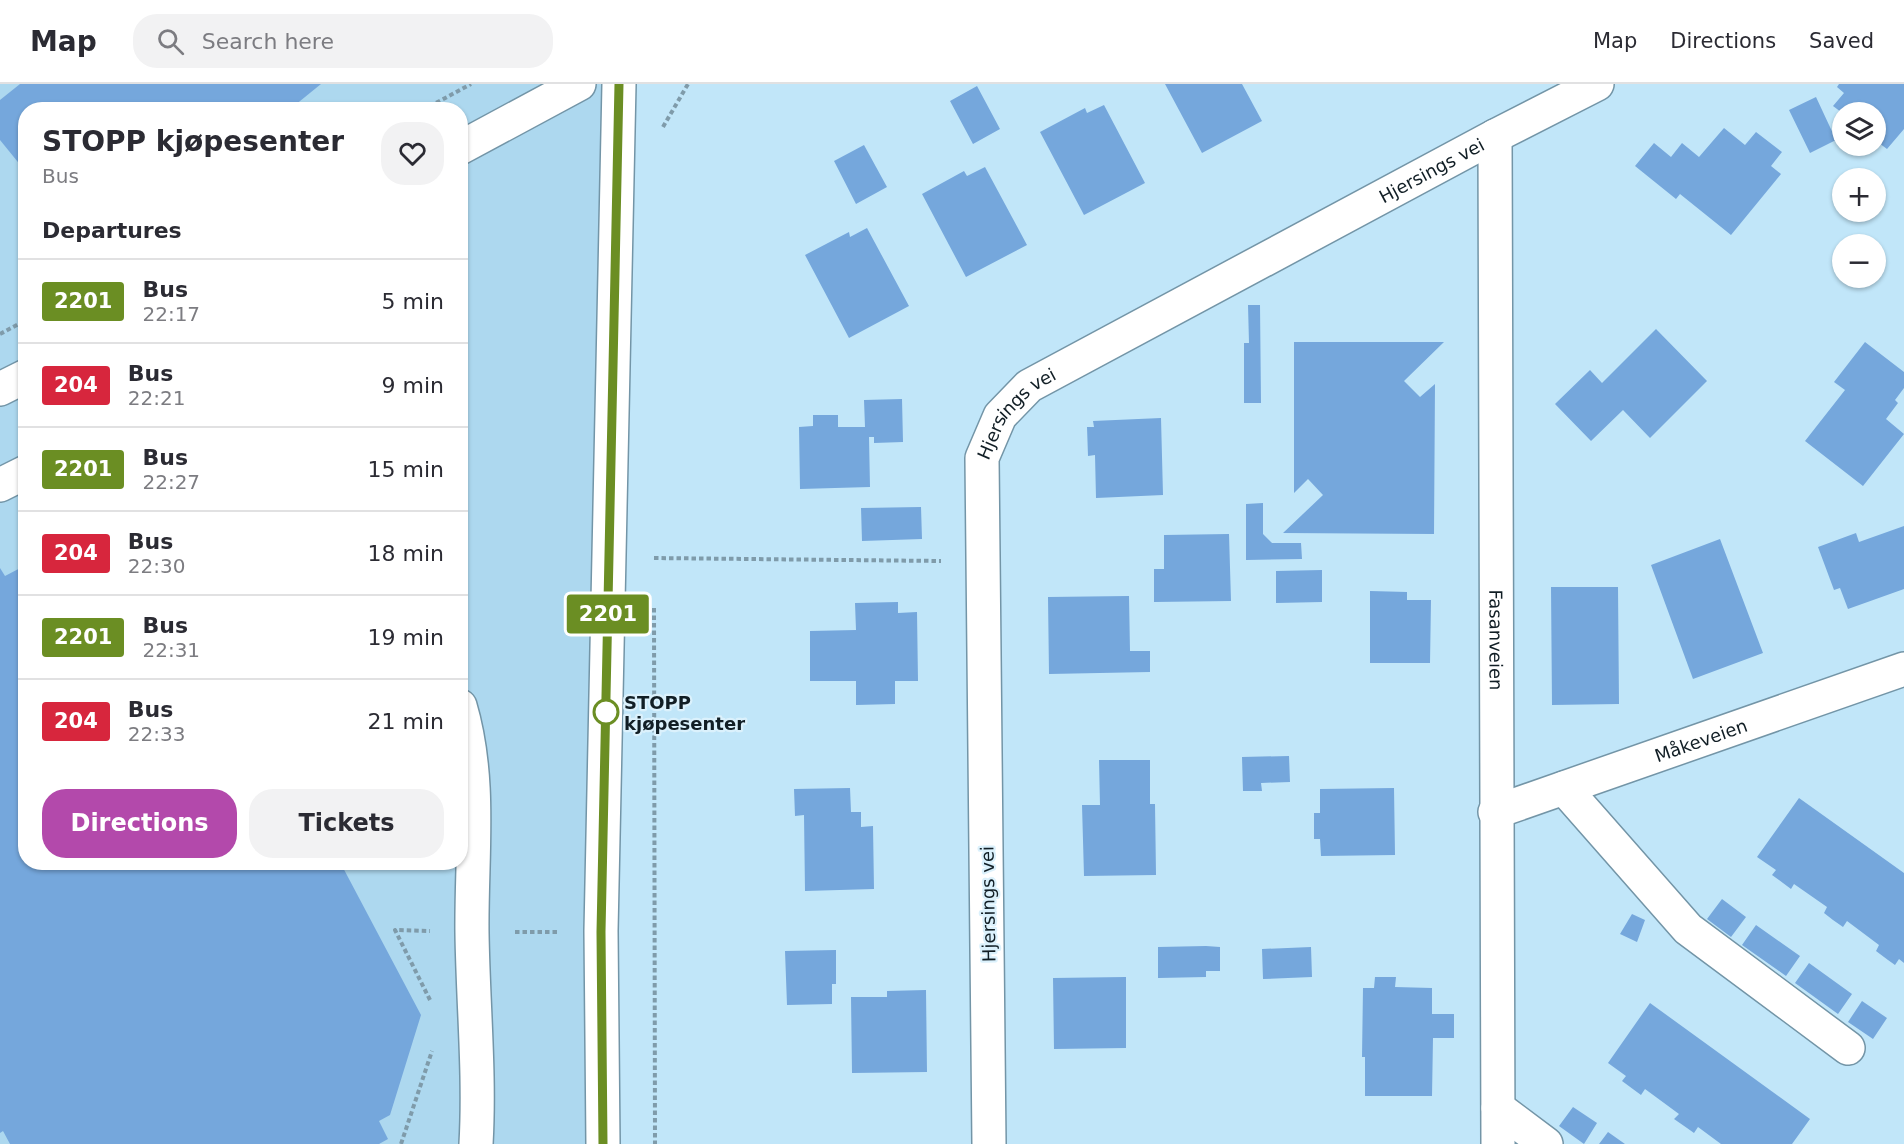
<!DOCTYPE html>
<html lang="en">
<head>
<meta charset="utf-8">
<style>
  body { margin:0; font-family:"DejaVu Sans",sans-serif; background:#f2f2f3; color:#2b2b33; height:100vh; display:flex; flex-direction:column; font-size:22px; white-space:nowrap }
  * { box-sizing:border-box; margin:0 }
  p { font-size:20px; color:#7c7c81 }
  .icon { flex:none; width:33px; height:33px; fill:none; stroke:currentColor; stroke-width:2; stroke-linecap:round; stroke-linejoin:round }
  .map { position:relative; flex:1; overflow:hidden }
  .drawer { position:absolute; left:18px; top:18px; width:450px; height:768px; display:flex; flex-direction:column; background:#fff; border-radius:24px; box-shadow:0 2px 4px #0004 }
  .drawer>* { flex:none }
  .badge { padding:0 12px; border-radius:4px; font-size:21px; line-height:39px }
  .fabs { position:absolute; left:1832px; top:18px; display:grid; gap:12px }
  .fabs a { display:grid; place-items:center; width:54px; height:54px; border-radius:50%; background:#fff; box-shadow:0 2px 4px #0004; font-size:30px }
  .map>.badge { position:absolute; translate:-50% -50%; box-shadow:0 0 0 3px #fff }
  h2 { padding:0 24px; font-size:22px; line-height:54px }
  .round { display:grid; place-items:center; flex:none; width:63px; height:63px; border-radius:24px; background:#f2f2f3 }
  .summary { display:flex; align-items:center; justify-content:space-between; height:102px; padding:0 24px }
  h1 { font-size:28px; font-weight:700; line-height:45px }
  .button { display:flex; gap:12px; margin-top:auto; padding:12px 24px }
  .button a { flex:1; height:69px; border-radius:24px; background:#b349ab; color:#fff; font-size:24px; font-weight:700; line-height:69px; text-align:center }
  .button a+a { background:#f2f2f3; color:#2b2b33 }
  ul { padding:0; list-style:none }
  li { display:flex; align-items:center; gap:18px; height:84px; padding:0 24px; border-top:2px solid #e1e1e2 }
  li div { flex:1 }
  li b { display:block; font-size:22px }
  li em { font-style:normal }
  li .badge { min-width:66px; font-weight:700; text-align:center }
  header { display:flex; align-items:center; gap:36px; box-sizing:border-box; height:84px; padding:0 30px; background:#fff; border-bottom:2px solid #e1e1e2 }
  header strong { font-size:28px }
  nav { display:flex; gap:33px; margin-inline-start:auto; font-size:21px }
  .search { width:420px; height:54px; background:#f2f2f3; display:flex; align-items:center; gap:15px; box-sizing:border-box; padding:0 21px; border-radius:24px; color:#7c7c81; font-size:22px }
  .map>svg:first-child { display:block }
</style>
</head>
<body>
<header>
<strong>Map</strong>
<div class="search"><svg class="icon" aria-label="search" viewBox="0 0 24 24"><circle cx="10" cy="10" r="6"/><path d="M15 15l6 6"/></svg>Search here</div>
<nav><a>Map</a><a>Directions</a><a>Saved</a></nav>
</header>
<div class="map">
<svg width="1904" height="1060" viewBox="0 0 1904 1060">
  <rect width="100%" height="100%" fill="#c1e6f9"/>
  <path fill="#add8ef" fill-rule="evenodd" d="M0,0H619L603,1060H0ZM26,26H460V778H26Z"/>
  <path fill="#75a7dc" d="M20,0H321L289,26H26V88L0,56V16Z
    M1165,0H1242L1262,37L1202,69Z
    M1839,0H1904V45L1887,65L1875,56V28H1841L1833,22L1844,9L1837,3Z
    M977,2L1000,45L973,60L950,17Z
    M1816,13L1836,56L1810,69L1789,26Z
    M1104,21L1145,99L1084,131L1040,48L1085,24L1087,29Z
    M1724,44L1745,61L1756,48L1782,68L1771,82L1781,90L1731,151L1680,110L1676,115L1635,82L1654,59L1671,73L1682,59L1699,73Z
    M864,61L887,103L856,120L834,77Z
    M985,83L1027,161L966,193L922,110L964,87L967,92Z
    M867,144L909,222L849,254L805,171L849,148L850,153Z
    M1248,221H1260L1261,319H1244V259H1249Z
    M1656,245L1707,297L1650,354L1623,326L1591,357L1555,320L1590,286L1602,299Z
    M1294,258H1444L1404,297L1420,313L1435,300L1434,450L1283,449L1323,411L1308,395L1294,409Z
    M1865,258L1904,288V304L1895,316L1898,319L1886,335L1904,350L1863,402L1805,357L1845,306L1834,298Z
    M902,315L903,358L874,359V353H869L870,403L800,405L799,343L813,342V331H838V343H865L864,316Z
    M1161,334L1163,411L1096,414L1095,371L1088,372L1087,343H1094L1093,337Z
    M1263,419V450L1272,459H1301L1302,475L1246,476V420Z
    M921,423L922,455L862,457L861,424Z
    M1904,442V505L1848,525L1840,504L1834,506L1818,463L1856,449L1859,458Z
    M1229,450L1231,517L1154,518V485H1164V451Z
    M1720,455L1763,569L1693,595L1651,481Z
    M26,481V778H340L421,931L390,1031L379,1037L388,1055L379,1060H10L3,1047L0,1049V484L5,492Z
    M1322,486V518L1276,519V487Z
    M1551,503H1618L1619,620L1552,621Z
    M1370,507L1407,508V516H1431L1430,579H1370Z
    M1129,512L1130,567H1150V588L1049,590L1048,513Z
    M898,518V529L917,528L918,597H895V620L856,621V597H810V547L856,546L855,519Z
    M1289,672L1290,698L1261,699L1262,707H1243L1242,673Z
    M1099,676H1150V720H1155L1156,791L1084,792L1082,721H1100Z
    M850,704L851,728H861V743L873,742L874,805L805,807L804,731L795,732L794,705Z
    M1394,704L1395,771L1321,772L1320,755H1314V729H1320V705Z
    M1799,714L1904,789V879L1899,875L1895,881L1888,876L1876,867L1879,861L1847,837L1843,843L1833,836L1824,829L1827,823L1794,800L1791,805L1783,799L1772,791L1776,786L1757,773Z
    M1722,815L1746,833L1731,853L1707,835Z
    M1632,830L1645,836L1637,858L1620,850Z
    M1756,841L1800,872L1786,892L1742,861Z
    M1206,862L1220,863V887H1206V893L1158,894V863Z
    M1311,863L1312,893L1263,895L1262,865Z
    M836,866V900H832V920L787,921L785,867Z
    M1809,879L1852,910L1838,930L1795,899Z
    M1126,893V964L1054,965L1053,894Z
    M1375,893H1396L1395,903L1432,904V930H1454V954H1433L1432,1012H1365V973H1362L1363,904H1374Z
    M926,906L927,988L852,989L851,913H887V907Z
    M1862,917L1887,934L1873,955L1848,938Z
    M1650,919L1810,1035L1792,1060H1721L1698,1043L1694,1049L1687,1044L1674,1035L1679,1030L1645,1005L1641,1011L1622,997L1626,992L1608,979Z
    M1573,1023L1597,1039L1584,1060L1559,1042Z
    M1608,1048L1625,1060H1599Z"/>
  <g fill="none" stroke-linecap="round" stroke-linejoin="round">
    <g stroke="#7395a7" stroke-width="36">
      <g id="minor">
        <path id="s1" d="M1495,52L1498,1060"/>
        <path d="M460,64L579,0"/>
        <path d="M0,305L26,292"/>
        <path d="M0,401L26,388"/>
        <path d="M460,622C482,696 471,773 472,849C473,920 480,990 476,1060"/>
        <path d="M1564,704L1688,845L1848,964"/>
        <path id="s2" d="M1495,728L1904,585"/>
        <path d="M1498,1024L1546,1060"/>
        <path d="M603,1060L601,847L619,0"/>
        <path id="s3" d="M989,1060L982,374L1000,332L1029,302L1495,52L1597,0"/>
      </g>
    </g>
    <path stroke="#7f9baa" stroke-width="4" stroke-dasharray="4.5 3" stroke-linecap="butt" d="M423,26L471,0
      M663,43L688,0
      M0,250L26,236
      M654,474L941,477
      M654,524L655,1060
      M515,848H559
      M430,916L395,846L430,847
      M401,1060L432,967"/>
    <use href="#minor" stroke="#fff" stroke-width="33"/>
  </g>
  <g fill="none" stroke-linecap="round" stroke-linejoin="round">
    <g stroke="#fff" stroke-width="14">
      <path id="line" d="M603,1060L601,848L619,0"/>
    </g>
    <use href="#line" stroke="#6b8e23" stroke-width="9"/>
  </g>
  <circle fill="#fff" stroke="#6b8e23" stroke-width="3" cx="606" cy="628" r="12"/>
  <g text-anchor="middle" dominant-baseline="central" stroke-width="4.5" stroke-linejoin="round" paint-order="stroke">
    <g font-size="18" fill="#111e25" stroke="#dbf1fc">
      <text stroke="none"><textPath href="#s3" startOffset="1230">Hjersings vei</textPath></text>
      <text stroke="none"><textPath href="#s3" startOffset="744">Hjersings vei</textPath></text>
      <text stroke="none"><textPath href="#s1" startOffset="504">Fasanveien</textPath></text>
      <text stroke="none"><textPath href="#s2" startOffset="218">Måkeveien</textPath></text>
      <text transform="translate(988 820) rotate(-91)">Hjersings vei</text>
    </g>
    <g font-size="18" font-weight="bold" fill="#111e25" stroke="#dbf1fc" text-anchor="start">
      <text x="624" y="618">STOPP<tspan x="624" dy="21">kjøpesenter</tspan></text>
    </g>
  </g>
</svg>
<div class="fabs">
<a><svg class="icon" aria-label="layers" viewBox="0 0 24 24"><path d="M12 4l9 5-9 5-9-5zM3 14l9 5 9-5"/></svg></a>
<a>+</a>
<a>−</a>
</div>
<b class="badge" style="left:608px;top:530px;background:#6b8e23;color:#fff">2201</b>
<section class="drawer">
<div class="summary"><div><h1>STOPP kjøpesenter</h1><p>Bus</p></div><a class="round"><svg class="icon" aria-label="heart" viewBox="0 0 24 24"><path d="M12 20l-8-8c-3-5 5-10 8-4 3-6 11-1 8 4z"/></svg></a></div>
<h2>Departures</h2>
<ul>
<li><span class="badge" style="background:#6b8e23;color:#fff">2201</span><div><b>Bus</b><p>22:17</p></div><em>5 min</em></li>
<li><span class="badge" style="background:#d7263d;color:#fff">204</span><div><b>Bus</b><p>22:21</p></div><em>9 min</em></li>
<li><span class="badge" style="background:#6b8e23;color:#fff">2201</span><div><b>Bus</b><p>22:27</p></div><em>15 min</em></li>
<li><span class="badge" style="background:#d7263d;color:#fff">204</span><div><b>Bus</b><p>22:30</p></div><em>18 min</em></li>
<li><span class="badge" style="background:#6b8e23;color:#fff">2201</span><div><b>Bus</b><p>22:31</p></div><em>19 min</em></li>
<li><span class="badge" style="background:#d7263d;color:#fff">204</span><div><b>Bus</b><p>22:33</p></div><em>21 min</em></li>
</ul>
<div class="button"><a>Directions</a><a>Tickets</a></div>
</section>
</div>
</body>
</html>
